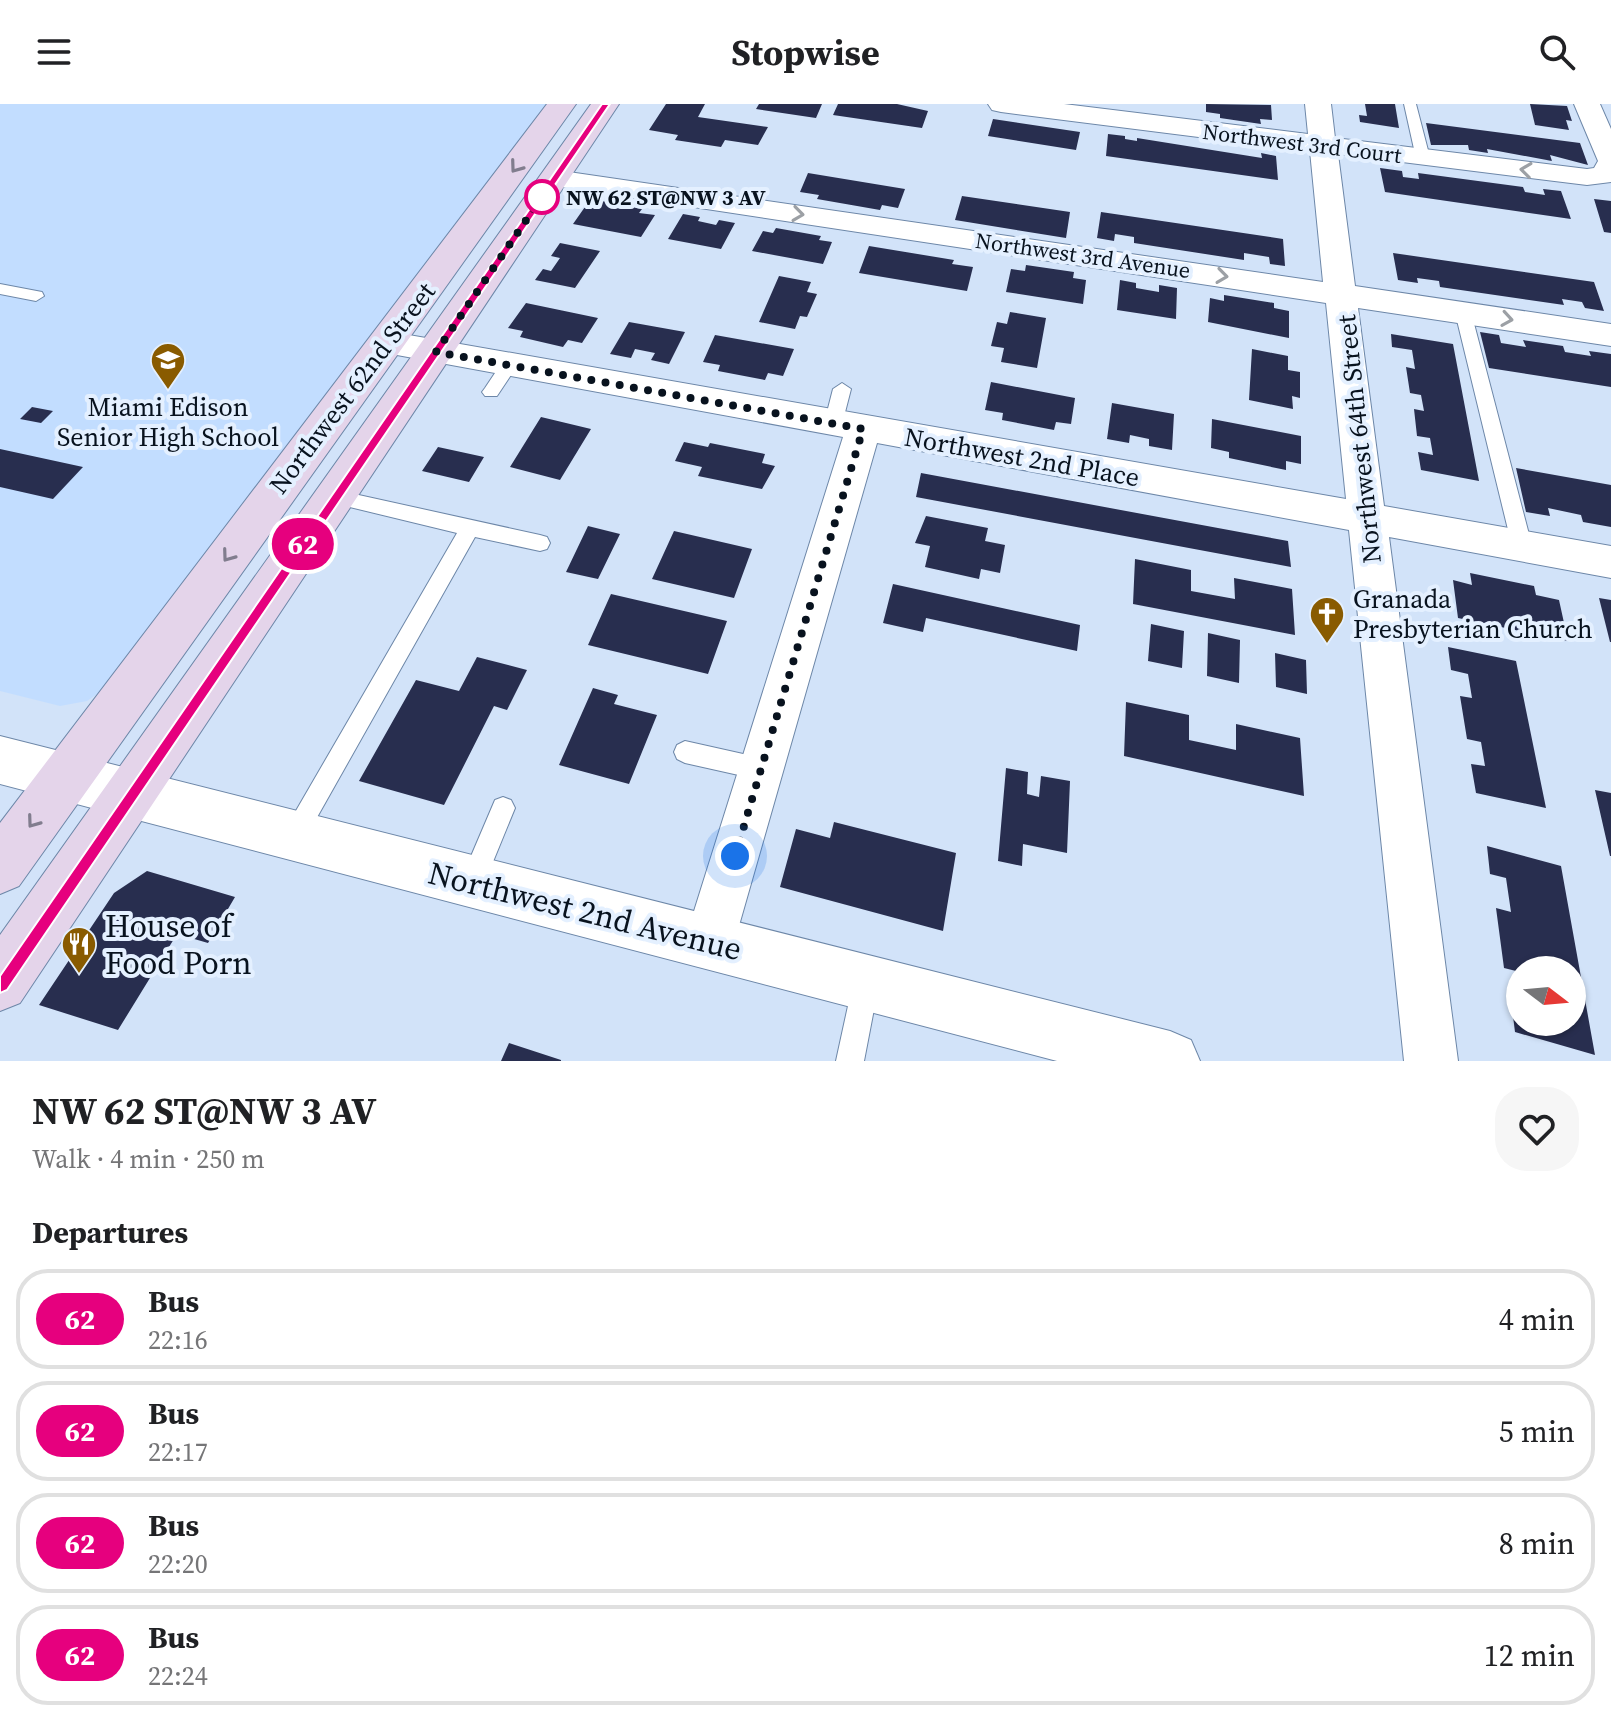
<!DOCTYPE html>
<html lang="en">
<head>
<meta charset="utf-8">
<style>
  body { margin:0; font-family:"Source Serif 4",serif; background:#f6f6f6; color:#202124; height:100vh; display:flex; flex-direction:column; font-size:30px; white-space:nowrap }
  * { box-sizing:border-box; margin:0 }
  p { font-size:26px; color:#757577 }
  .icon { flex:none; width:44px; height:44px; fill:none; stroke:currentColor; stroke-width:2; stroke-linecap:round; stroke-linejoin:round }
  .map { position:relative; height:957px; overflow:hidden }
  .sheet { display:flex; flex-direction:column; background:#fff; flex:1 }
  .sheet>* { flex:none }
  .badge { padding:0 16px; border-radius:26px; font-size:28px; line-height:52px }
  .needle { width:52px; rotate:106deg }
  .fabs { position:absolute; left:1506px; top:852px; display:grid; gap:16px }
  .fabs a { display:grid; place-items:center; width:80px; height:80px; border-radius:50%; background:#fff; box-shadow:0 2px 6px #0004; font-size:40px }
  .you { position:absolute; width:40px; height:40px; margin:-20px; border:6px solid #fff; border-radius:50%; background:#1a73e8; box-shadow:0 0 0 12px #1a73e833 }
  .map>.badge { position:absolute; translate:-50% -50%; box-shadow:0 0 0 4px #fff }
  h2 { padding:0 32px; font-size:30px; line-height:72px }
  .round { display:grid; place-items:center; flex:none; width:84px; height:84px; border-radius:32px; background:#f6f6f6 }
  .overview { display:flex; align-items:center; justify-content:space-between; height:136px; padding:0 32px }
  h1 { font-size:38px; font-weight:700; line-height:60px }
  ul { padding:0; list-style:none }
  li { display:flex; align-items:center; gap:24px; height:100px; margin:0 16px 12px; padding:0 16px; border:4px solid #e0e0e0; border-radius:32px }
  li div { flex:1 }
  li b { display:block; font-size:30px }
  li em { font-style:normal }
  li .badge { min-width:88px; font-weight:700; text-align:center }
  header { display:flex; justify-content:space-between; align-items:center; height:104px; padding:0 32px; background:#fff; font-size:36px; font-weight:700 }
  .map>svg:first-child { display:block }
</style>
</head>
<body>
<header><svg class="icon" aria-label="menu" viewBox="0 0 24 24"><path d="M4 6h16M4 12h16M4 18h16"/></svg>Stopwise<svg class="icon" aria-label="search" viewBox="0 0 24 24"><circle cx="10" cy="10" r="6"/><path d="M15 15l6 6"/></svg></header>
<div class="map">
<svg width="1611" height="957" viewBox="0 0 1611 957">
  <rect width="100%" height="100%" fill="#d2e3f9"/>
  <path fill="#c2ddff" d="M0,0H548L122,573L87,597L60,602L0,587Z"/>
  <path fill="#282e4f" d="M666,0H705L698,13L768,23L758,41L725,36L721,43L675,36L678,31L649,26Z
    M759,0H822L816,14L756,5Z
    M838,0H897L928,7L922,24L833,11Z
    M1206,0L1271,1L1272,16L1260,15L1261,20L1220,14V10L1206,8Z
    M1365,0H1395L1399,24L1360,18L1359,11L1367,12Z
    M1530,0L1567,2L1572,17L1566,16L1569,26L1535,21Z
    M993,15L1080,28L1076,46L988,32Z
    M1426,19L1580,39L1588,61L1550,51L1552,57L1487,45L1488,49L1469,46L1468,41H1431Z
    M1108,30L1125,32V35L1137,37V34L1262,54L1261,49L1276,52L1278,76L1106,52Z
    M1380,64L1402,67L1403,73L1419,75L1418,69L1523,83L1525,88L1545,91L1543,85L1561,87L1571,115L1385,88Z
    M808,69L905,85L898,104L882,101L880,106L817,95L819,91L800,88Z
    M962,92L1070,108L1066,134L955,116Z
    M1594,95L1611,97V129L1604,128Z
    M602,97L642,105L639,109L655,111L641,133L573,120L587,100L599,102Z
    M1101,108L1283,135L1285,162L1270,160L1269,153L1244,149V156L1134,139V133L1115,130L1114,137L1097,134Z
    M683,110L700,113L698,117L716,121L719,116L735,119L721,145L668,135Z
    M776,124L821,132L819,136L832,138L823,160L752,147L763,127L773,129Z
    M560,139L600,147L575,184L535,176L543,165L551,167L560,154L551,152Z
    M869,142L954,156L952,160L973,163L967,187L859,169Z
    M1393,149L1594,178L1604,207L1585,204L1582,198L1562,195L1564,201L1440,183L1439,177L1417,174L1418,179L1398,176Z
    M1026,161L1074,168L1073,174L1086,176L1083,200L1006,188L1011,165L1025,167Z
    M779,172L811,178L807,188L817,190L807,213L800,212L795,225L759,218Z
    M1120,176L1136,179V184L1159,188V181L1177,184L1176,215L1117,206Z
    M1224,191L1274,199V204L1289,207V234L1208,218L1210,194L1224,197Z
    M526,199L598,214L582,239L568,236L563,243L520,233L523,227L508,224Z
    M1010,208L1046,214L1037,264L1001,258L1004,244L991,242L997,218L1007,220Z
    M629,218L685,228L669,260L651,256L655,249L635,245L631,254L610,250Z
    M1480,228L1499,231L1501,239L1526,243L1523,236L1563,242L1565,248L1591,252L1589,247L1611,250V283L1489,264Z
    M1391,230L1453,240L1479,377L1421,366L1418,348L1433,351L1430,334L1417,332L1414,305L1424,307L1421,291L1410,289L1406,263L1415,265L1412,246L1392,243Z
    M715,231L794,245L783,272L768,269L765,276L718,267L720,261L703,258Z
    M1252,245L1288,252V266L1300,268V294L1292,292L1293,305L1249,296Z
    M991,278L1075,294L1071,320L1056,318L1054,326L1002,316L1003,309L985,306Z
    M1112,299L1174,310L1172,346L1149,342V335L1130,331L1129,339L1107,335Z
    M32,303L53,307L41,319L20,315Z
    M541,313L591,325L560,376L510,363Z
    M1212,315L1301,332V360L1286,357V366L1229,354V348L1211,344Z
    M684,338L708,343L710,339L765,350L762,359L775,362L762,385L698,372L702,363L675,357Z
    M438,343L484,353L469,378L422,367Z
    M0,345L83,363L53,395L0,383Z
    M1516,364L1611,381V423L1583,418L1581,411L1548,404L1550,412L1526,408Z
    M921,369L1288,437L1291,463L916,393Z
    M926,412L988,424L985,437L1005,441L1000,469L981,465L979,475L925,463L930,442L915,439Z
    M588,422L620,430L598,475L566,468Z
    M674,427L752,445L734,494L652,475Z
    M1135,455L1191,466V487L1235,495L1234,474L1292,485L1295,531L1133,500Z
    M1470,469L1534,482L1536,491L1559,496L1568,537L1458,514L1453,476L1472,481Z
    M893,480L1080,521L1077,547L926,514L923,528L883,519Z
    M611,490L727,517L708,570L588,541Z
    M1599,494L1611,496V538H1610Z
    M1151,520L1184,527L1182,564L1148,557Z
    M1208,529L1240,536L1239,579L1207,572Z
    M1448,543L1516,557L1546,704L1476,689L1471,660L1485,662L1481,638L1467,635L1460,592L1472,594L1468,570L1451,566Z
    M1275,549L1306,556L1307,590L1276,583Z
    M477,553L527,566L507,606L494,602L444,701L359,677L416,576L459,587Z
    M593,584L618,591L614,600L657,611L629,680L559,661Z
    M1126,598L1189,611V636L1236,646V620L1300,634L1304,692L1124,652Z
    M1006,664L1028,668L1027,690L1039,693L1041,672L1070,677L1067,749L1023,740L1022,762L998,757Z
    M1595,686L1611,689V752H1610Z
    M834,718L956,749L943,827L780,783L796,725L830,734Z
    M1487,742L1561,762L1595,951L1515,928L1511,896L1520,898V918H1572V866H1520V868L1504,864L1496,804L1511,808L1506,774L1490,770Z
    M147,767L235,793L208,839L177,830L118,926L39,901L114,789Z
    M509,939L561,956V957H501Z"/>
  <g fill="none" stroke-linecap="round" stroke-linejoin="round">
    <g stroke="#6d87a8" stroke-width="2">
      <path id="service" d="M1404,0H1416L1430,54L1428,57L1416,54Z
        M0,180L42,188L44,192L36,197L0,190Z
        M1463,203L1471,208L1532,442L1529,448H1515L1512,442L1455,208Z
        M509,255L517,261L515,265L497,292H485L482,288L485,284L503,257Z
        M842,279L851,285L842,320L833,327L824,320L833,285Z
        M336,386L540,431L547,433L550,439L547,445L540,447L475,433L302,740L294,744L286,740L282,732L286,724L457,429L329,398L327,393L329,388Z
        M685,637L761,654L769,657L772,665L769,673L761,676L685,659L677,655L674,648L677,641Z
        M503,693L511,696L515,704L481,787L472,790L463,787L460,778L495,696Z
        M866,866L875,870L879,879L864,957H836L853,879L857,870Z"/>
    </g>
    <g stroke="#6d87a8" stroke-width="2">
      <path id="minor" d="M988,0H1064L1308,30L1305,0H1331L1335,34L1587,65L1594,64L1598,57L1574,0H1600L1611,25V78L1587,81L1338,50L1355,182L1611,220V242L1358,204L1384,402L1611,442V474L1389,433L1458,957H1404L1349,426L877,339L734,839L727,857L709,864L691,857L684,839L843,333L386,249L374,246L370,238L374,230L386,227L1346,395L1326,199L555,82L545,80L541,74L545,68L555,66L1323,178L1310,47L1001,8L992,6Z"/>
    </g>
    <g stroke="#6d87a8" stroke-width="2">
      <path id="tertiary" d="M0,632L1170,927L1191,936L1200,957H1057L0,680Z"/>
    </g>
    <g stroke="#6d87a8" stroke-width="2">
      <path id="secondary" d="M547,0H576L19,782L0,790V719Z
        M591,0H619L20,899L0,907V831Z"/>
    </g>
    <use href="#service" fill="#fff" fill-rule="evenodd"/>
    <use href="#minor" fill="#fff" fill-rule="evenodd"/>
    <use href="#tertiary" fill="#fff" fill-rule="evenodd"/>
    <use href="#secondary" fill="#e4d4ea" fill-rule="evenodd"/>
  </g>
  <defs><path id="oneway-chevron" d="M-2-3.5L2.5 0L-2 3.5" fill="none" stroke-width="1.6" stroke-linecap="round" stroke-linejoin="round" transform="scale(2)"/></defs>
  <g stroke="#817d8e">
    <use href="#oneway-chevron" transform="translate(516 63) rotate(126)"/>
    <use href="#oneway-chevron" transform="translate(228 452) rotate(126)"/>
    <use href="#oneway-chevron" transform="translate(33 718) rotate(126)"/>
  </g>
  <g stroke="#9ca0a5">
    <use href="#oneway-chevron" transform="translate(1526 66) rotate(-173)"/>
    <use href="#oneway-chevron" transform="translate(798 110) rotate(8)"/>
    <use href="#oneway-chevron" transform="translate(1222 172) rotate(8)"/>
    <use href="#oneway-chevron" transform="translate(1507 215) rotate(9)"/>
  </g>
  <path fill="#e6007e" stroke="#fff" stroke-width="2" d="M602,0H610L7,886L0,889V872Z"/>
  <g fill="none" stroke-linecap="round" stroke-linejoin="round">
    <path stroke="#08121e" stroke-width="8" stroke-dasharray="0 14.4" d="M542,93L436,248L863,325L735,752"/>
  </g>
  <defs>
    <g id="school-pin" transform="scale(1.8)"><path d="M0 17L-7.5 6A9.5 9.5 0 1 1 7.5 6Z" fill="#895b00" stroke="#e4f0ff"/><path d="M0-5L7-2L0 1L-7-2ZM-4 1L0 2.5L4 1V4Q0 6-4 4Z" fill="#fff"/></g>
    <g id="church-pin" transform="scale(1.8)"><path d="M0 17L-7.5 6A9.5 9.5 0 1 1 7.5 6Z" fill="#895b00" stroke="#e4f0ff"/><path d="M-1.2-6h2.4v3.5h3.3v2.4h-3.3V6h-2.4V-.1h-3.3v-2.4h3.3Z" fill="#fff"/></g>
    <g id="restaurant-pin" transform="scale(1.8)"><path d="M0 17L-7.5 6A9.5 9.5 0 1 1 7.5 6Z" fill="#895b00" stroke="#e4f0ff"/><path d="M-5-6h1v4h1v-4h1v4h1v-4h1v5L-1.5 .5V6h-2V.5L-5-1ZM5-6V6H3V1.5H1.5Q1.5-4 5-6Z" fill="#fff"/></g>
  </defs>
  <g fill-rule="evenodd">
    <use href="#school-pin" x="168" y="256"/>
    <use href="#church-pin" x="1327" y="510"/>
    <use href="#restaurant-pin" x="79" y="840"/>
  </g>
  <circle fill="#fff" stroke="#e6007e" stroke-width="4" cx="542" cy="93" r="16"/>
  <g text-anchor="middle" dominant-baseline="central" stroke-width="8" stroke-linejoin="round" paint-order="stroke">
    <g font-size="22" fill="#08121e" stroke="#e4f0ff">
      <text transform="translate(1302 39) rotate(7)">Northwest 3rd Court</text>
      <text transform="translate(1083 151) rotate(8)">Northwest 3rd Avenue</text>
    </g>
    <g font-size="22" font-weight="bold" fill="#08121e" stroke="#e4f0ff" text-anchor="start">
      <text x="566" y="93">NW 62 ST@NW 3 AV</text>
    </g>
    <g font-size="26" fill="#08121e" stroke="#e4f0ff">
      <text transform="translate(352 284) rotate(-53)">Northwest 62nd Street</text>
      <text transform="translate(1359 335) rotate(-96)">Northwest 64th Street</text>
      <text transform="translate(1022 353) rotate(10)">Northwest 2nd Place</text>
    </g>
    <g font-size="26" fill="#08121e" stroke="#e4f0ff">
      <text x="168" y="303">Miami Edison<tspan x="168" dy="30">Senior High School</tspan></text>
      <text x="1353" y="495" text-anchor="start">Granada<tspan x="1353" dy="30">Presbyterian Church</tspan></text>
    </g>
    <g font-size="32" fill="#08121e" stroke="#e4f0ff">
      <text transform="translate(585 807) rotate(14)">Northwest 2nd Avenue</text>
    </g>
    <g font-size="32" fill="#08121e" stroke="#e4f0ff" text-anchor="start">
      <text x="105" y="822">House of<tspan x="105" dy="37">Food Porn</tspan></text>
    </g>
  </g>
</svg>
<div class="fabs">
<a><svg class="needle" viewBox="-14 -14 28 28"><path d="M0-13l5 13h-10z" fill="#e53935"/><path d="M0 13l5-13h-10z" fill="#757577"/></svg></a>
</div>
<div class="you" style="left:735px;top:752px"></div>
<b class="badge" style="left:303px;top:440px;background:#e6007e;color:#fff">62</b>
</div>
<section class="sheet">
<div class="overview"><div><h1>NW 62 ST@NW 3 AV</h1><p>Walk · 4 min · 250 m</p></div><a class="round"><svg class="icon" aria-label="heart" viewBox="0 0 24 24"><path d="M12 20l-8-8c-3-5 5-10 8-4 3-6 11-1 8 4z"/></svg></a></div>
<h2>Departures</h2>
<ul>
<li><span class="badge" style="background:#e6007e;color:#fff">62</span><div><b>Bus</b><p>22:16</p></div><em>4 min</em></li>
<li><span class="badge" style="background:#e6007e;color:#fff">62</span><div><b>Bus</b><p>22:17</p></div><em>5 min</em></li>
<li><span class="badge" style="background:#e6007e;color:#fff">62</span><div><b>Bus</b><p>22:20</p></div><em>8 min</em></li>
<li><span class="badge" style="background:#e6007e;color:#fff">62</span><div><b>Bus</b><p>22:24</p></div><em>12 min</em></li>
</ul>
</section>
</body>
</html>
